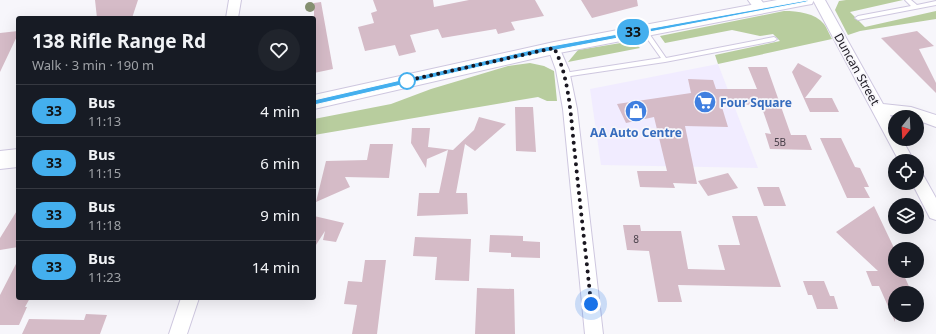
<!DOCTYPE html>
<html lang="en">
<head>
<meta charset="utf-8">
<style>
  body { margin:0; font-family:"Noto Sans",sans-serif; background:#20242c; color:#f1f3f6; height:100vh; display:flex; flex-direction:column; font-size:15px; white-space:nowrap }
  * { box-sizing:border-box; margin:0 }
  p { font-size:13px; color:#9ea1a6 }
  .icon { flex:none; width:22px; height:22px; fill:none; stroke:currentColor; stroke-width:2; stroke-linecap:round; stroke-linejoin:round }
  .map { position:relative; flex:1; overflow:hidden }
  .sheet { position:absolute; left:16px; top:16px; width:300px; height:284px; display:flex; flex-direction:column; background:#171b24; border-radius:4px; box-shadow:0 4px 16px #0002 }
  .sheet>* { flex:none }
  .badge { padding:0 8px; border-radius:13px; font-size:14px; line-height:26px }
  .needle { width:26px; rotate:198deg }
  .fabs { position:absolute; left:888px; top:110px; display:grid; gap:8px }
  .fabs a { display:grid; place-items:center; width:36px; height:36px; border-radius:50%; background:#171b24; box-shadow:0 4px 16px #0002; font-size:20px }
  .you { position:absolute; width:20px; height:20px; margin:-10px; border:3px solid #fff; border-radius:50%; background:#1a73e8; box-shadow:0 0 0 6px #1a73e833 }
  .map>.badge { position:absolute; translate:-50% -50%; box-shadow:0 0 0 2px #fff }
  .round { display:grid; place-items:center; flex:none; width:42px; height:42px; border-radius:21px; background:#20242c }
  .headline { display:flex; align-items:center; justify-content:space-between; height:68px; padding:0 16px }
  h1 { font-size:19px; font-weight:700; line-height:30px }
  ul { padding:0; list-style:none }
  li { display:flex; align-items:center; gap:12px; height:52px; padding:0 16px; border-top:1px solid #363941 }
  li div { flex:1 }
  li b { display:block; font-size:15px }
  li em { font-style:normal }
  li .badge { min-width:44px; font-weight:700; text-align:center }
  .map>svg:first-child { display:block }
</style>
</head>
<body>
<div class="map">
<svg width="936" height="334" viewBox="0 0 936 334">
  <rect width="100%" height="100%" fill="#f7f6fb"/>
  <path fill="#f1ecff" d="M718,64L758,168L601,165L590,89Z"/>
  <path fill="#b8cd9e" d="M846,0H903L850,12L865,27L936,11V19L860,31L848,35L835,10L839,1Z
    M784,11C798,11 815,13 824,24C827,28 829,34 832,39L718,64L715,55L780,41L773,34L760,36L732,30L665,43L660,36Z
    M633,41L640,48L568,62L578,50Z
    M530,63L544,66L554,71L557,101H547L538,97L314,135V119L391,104L431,89L508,66Z"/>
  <path fill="#d5bbc7" d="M95,0H138L132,18H97Z
    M373,0H433L434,7L469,0H535L544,16L511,22L515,30L498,34L496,29L442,38L438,29L410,35L416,52L399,56L395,45L365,51L358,27L374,23L371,13L377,11Z
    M581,0H637L638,6L592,18Z
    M321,2L333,69L314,73V3Z
    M18,31V34L0,72V33Z
    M917,31L934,46L919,49L936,83V93L881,38Z
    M798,63L822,76L805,98H832L839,112H810L792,72Z
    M748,67H767L791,135H806L812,150L770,149L765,133L771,134L761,105L721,104L728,127L685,126L697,184L673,183L675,188L640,187L637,171H667L654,117L626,123L617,104L691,93L688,79L713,80L716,89H757Z
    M515,107H533L536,152L516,151Z
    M479,117L506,124L475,151L465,144L456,193H467L468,214L417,216L419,193H439L448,150L427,159L426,168L411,143L412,128H430L428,147L453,150L474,130Z
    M820,138H841L855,167L860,168L869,187H864L870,198H847Z
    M370,144H393L389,178L345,177L350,187L316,202L326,161L367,160Z
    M728,173L738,188L708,196L698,181Z
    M757,187H779L786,206H764Z
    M874,206L895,250V271H902L912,293H895V322L879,286H872L866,271H878L836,232Z
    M18,209V247L0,250V238Z
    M314,216L344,223L336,242L323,240L325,231L314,248Z
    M732,216H757L781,287L678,285L682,302H658L649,251L627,250L623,225H640L641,231H681L688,269L725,270L718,245H740Z
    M490,235L523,236V241L540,242V258L511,257V253L489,252Z
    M415,237L471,239L469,281L435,280L437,257L413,256Z
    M18,260V298H30L25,307H27L19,325H0V295Z
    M365,260H386L377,334H352L357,305L344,304L348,281L362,282Z
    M803,281H824L830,296H834L838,309H817L812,295H808Z
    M477,288L514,289L515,334H475Z
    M86,314L107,315L100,334H22L29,319L84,320Z"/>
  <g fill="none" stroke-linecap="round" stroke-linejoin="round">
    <g stroke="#cec7df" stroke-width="2">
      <path id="lane" d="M905,0H911L917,5L936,1V5L858,20L855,18L858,16L911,6Z
        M644,28L646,29L666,58L774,37L777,39L774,41L665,62L564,77H562L561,75L562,73H564L661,58L641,30Z"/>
    </g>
    <g stroke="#cec7df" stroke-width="2">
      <path id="street" d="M229,0H241L238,18H226Z
        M748,0H761L768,9L766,12C757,14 753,7 748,0Z
        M813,0H825L883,104L911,107L936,115V127L917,120V117L890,115L895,125V139H902L914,161H899Z
        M554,43L558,45L569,70L577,109L603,334H585L563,109L556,70L548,48L550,45Z
        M917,172L922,173L936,198V220L930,218L912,183H917Z
        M181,298H199L187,334H169Z"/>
    </g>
    <g stroke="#cec7df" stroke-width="2">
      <path id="secondary" d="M777,0H814L812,4L806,5L554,54L314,109V95L554,42Z
        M18,149V167L0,169V151Z"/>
    </g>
    <use href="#lane" fill="#fff" fill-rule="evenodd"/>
    <use href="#street" fill="#fff" fill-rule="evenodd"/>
    <use href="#secondary" fill="#fff" fill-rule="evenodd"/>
  </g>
  <circle fill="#859071" cx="310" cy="7" r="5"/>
  <path fill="#44afee" stroke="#fff" d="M806,2L540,53L314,105L310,102L314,100L540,48L808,0V1Z"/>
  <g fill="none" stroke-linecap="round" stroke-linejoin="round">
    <path stroke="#1a1720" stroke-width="4" stroke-dasharray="0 7.2" d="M407,81H405L554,48C570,77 571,122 575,155C580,205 586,254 591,304"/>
  </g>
  <defs>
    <g id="supermarket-disc" transform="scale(1.15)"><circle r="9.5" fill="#3f7fe0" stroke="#f7f6fb"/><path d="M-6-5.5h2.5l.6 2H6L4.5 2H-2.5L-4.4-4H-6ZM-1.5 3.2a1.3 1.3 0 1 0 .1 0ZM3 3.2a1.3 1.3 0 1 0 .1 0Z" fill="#fff"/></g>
    <g id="shop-disc" transform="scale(1.15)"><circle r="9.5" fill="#3f7fe0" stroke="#f7f6fb"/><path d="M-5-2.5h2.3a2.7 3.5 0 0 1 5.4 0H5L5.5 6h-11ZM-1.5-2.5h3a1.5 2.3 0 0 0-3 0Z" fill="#fff"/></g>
  </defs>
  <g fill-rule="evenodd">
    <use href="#supermarket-disc" x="705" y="102"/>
    <use href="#shop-disc" x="636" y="111"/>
  </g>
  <circle fill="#fff" stroke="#44afee" stroke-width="2" cx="407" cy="81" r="8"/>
  <g text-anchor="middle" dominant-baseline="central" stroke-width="3.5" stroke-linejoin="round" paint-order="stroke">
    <g font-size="10" fill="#49404a">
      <text x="780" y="142">5B</text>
      <text x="636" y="239">8</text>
    </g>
    <g font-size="12" fill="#1a1720" stroke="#f7f6fb">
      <text transform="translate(857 69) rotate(61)">Duncan Street</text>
    </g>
    <g font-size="12" font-weight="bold" fill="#366cbe" stroke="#f7f6fb" text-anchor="start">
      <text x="720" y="102">Four Square</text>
      <text x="636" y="132" text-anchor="middle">AA Auto Centre</text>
    </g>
  </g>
</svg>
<div class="fabs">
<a><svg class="needle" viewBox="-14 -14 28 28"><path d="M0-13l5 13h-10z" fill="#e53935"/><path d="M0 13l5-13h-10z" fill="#9ea1a6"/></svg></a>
<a><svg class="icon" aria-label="locate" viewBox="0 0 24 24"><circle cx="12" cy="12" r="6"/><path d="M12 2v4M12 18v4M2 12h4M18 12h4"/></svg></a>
<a><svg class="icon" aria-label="layers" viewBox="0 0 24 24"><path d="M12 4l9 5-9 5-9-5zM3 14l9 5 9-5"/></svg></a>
<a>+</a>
<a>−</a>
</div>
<div class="you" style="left:591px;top:304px"></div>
<b class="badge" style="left:633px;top:32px;background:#44afee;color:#111">33</b>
<section class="sheet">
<div class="headline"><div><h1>138 Rifle Range Rd</h1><p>Walk · 3 min · 190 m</p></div><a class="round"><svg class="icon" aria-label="heart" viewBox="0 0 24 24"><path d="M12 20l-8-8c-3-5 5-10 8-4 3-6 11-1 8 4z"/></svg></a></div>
<ul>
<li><span class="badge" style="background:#44afee;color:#111">33</span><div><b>Bus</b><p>11:13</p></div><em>4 min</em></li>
<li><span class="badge" style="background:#44afee;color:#111">33</span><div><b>Bus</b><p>11:15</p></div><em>6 min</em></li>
<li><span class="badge" style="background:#44afee;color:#111">33</span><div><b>Bus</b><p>11:18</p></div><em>9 min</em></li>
<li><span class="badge" style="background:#44afee;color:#111">33</span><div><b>Bus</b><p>11:23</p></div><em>14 min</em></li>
</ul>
</section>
</div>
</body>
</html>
